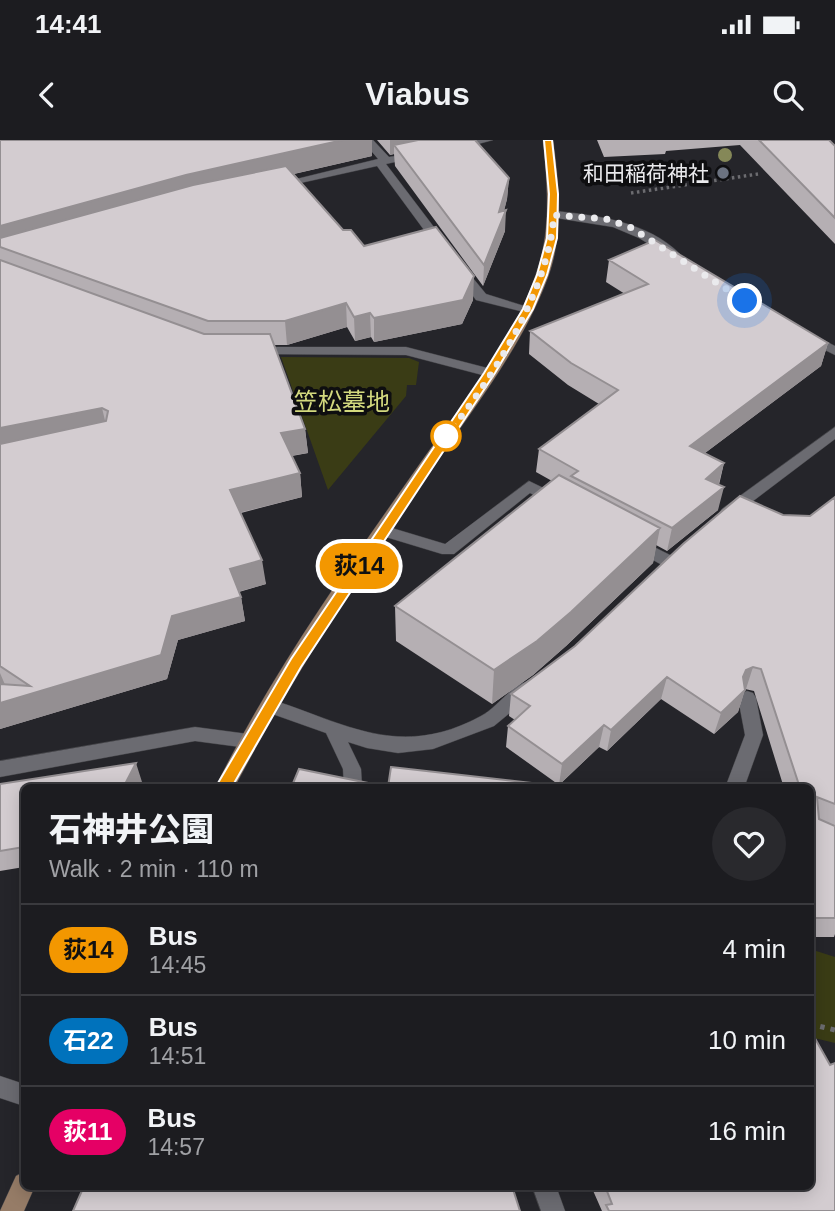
<!DOCTYPE html>
<html lang="en">
<head>
<meta charset="utf-8">
<style>
  body { margin:0; font-family:Helvetica,"Noto Sans JP",sans-serif; background:#29292d; color:#f1f3f6; height:100vh; display:flex; flex-direction:column; font-size:26px; white-space:nowrap }
  * { box-sizing:border-box; margin:0 }
  p { font-size:23px; color:#a0a1a5 }
  .icon { flex:none; width:38px; height:38px; fill:none; stroke:currentColor; stroke-width:2; stroke-linecap:round; stroke-linejoin:round }
  .map { position:relative; flex:1; overflow:hidden }
  .drawer { position:absolute; left:21px; top:644px; width:793px; height:406px; display:flex; flex-direction:column; background:#1c1c20; border-radius:10px; box-shadow:0 4px 18px #0003,0 0 0 2px #3a3a3e }
  .drawer>* { flex:none }
  .badge { padding:0 14px; border-radius:23px; font-size:24px; line-height:46px }
  .you { position:absolute; width:35px; height:35px; margin:-18px; border:5px solid #fff; border-radius:50%; background:#1a73e8; box-shadow:0 0 0 10px #1a73e833 }
  .map>.badge { position:absolute; translate:-50% -50%; box-shadow:0 0 0 4px #fff }
  .round { display:grid; place-items:center; flex:none; width:74px; height:74px; border-radius:37px; background:#29292d }
  .summary { display:flex; align-items:center; justify-content:space-between; height:119px; padding:0 28px }
  h1 { font-size:33px; font-weight:800; line-height:52px }
  ul { padding:0; list-style:none }
  li { display:flex; align-items:center; gap:21px; height:91px; padding:0 28px; border-top:2px solid #3a3a3e }
  li div { flex:1 }
  li b { display:block; font-size:26px }
  li em { font-style:normal }
  li .badge { min-width:77px; font-weight:700; text-align:center }
  .status { display:flex; justify-content:space-between; align-items:center; height:49px; padding:0 35px; background:#1c1c20; direction:ltr }
  .status svg { height:19px; fill:currentColor }
  header { display:flex; justify-content:space-between; align-items:center; height:91px; padding:0 28px; background:#1c1c20; font-size:32px; font-weight:800 }
  .map>svg:first-child { display:block }
</style>
</head>
<body>
<div class="status"><b>14:41</b><svg viewBox="0 0 49 12"><path d="M0 12V9h3v3zM5 12V6h3v6zM10 12V3h3v9zM15 12V0h3v12zM26 1h20v11H26zM47 4h2v5h-2z"/></svg></div>
<header><svg class="icon" aria-label="back" viewBox="0 0 24 24"><path d="M15 5l-7 7 7 7"/></svg>Viabus<svg class="icon" aria-label="search" viewBox="0 0 24 24"><circle cx="10" cy="10" r="6"/><path d="M15 15l6 6"/></svg></header>
<div class="map">
<svg width="835" height="1071" viewBox="0 0 835 1071">
  <rect width="100%" height="100%" fill="#25252a"/>
  <path fill="#3a3c15" d="M281,217L409,218L419,222L416,245H407L406,256L328,350Z
    M810,809L835,817V903L810,897Z"/>
  <g fill="none" stroke-linecap="round" stroke-linejoin="round">
    <g stroke="#434347" stroke-width="1">
      <path id="lane" d="M835,287V299L732,377H722L719,373L722,369Z
        M529,341L564,358L567,362L564,366H554L530,353L454,414H442L376,394L374,390L382,385L445,404Z
        M636,398L674,417L676,421L674,425H662L630,407L628,403L630,399Z
        M528,541L534,543L537,548L534,553L494,586L433,609L398,613L367,608L348,602L361,629L362,648H344L343,629L326,593L264,571L261,566L264,561L270,559C347,584 400,620 481,576C498,567 509,547 528,541Z
        M747,551L753,553L756,558L763,595L744,648H725L745,595L738,558L741,553Z"/>
    </g>
    <g stroke="#434347" stroke-width="1">
      <path id="street" d="M362,0H373L389,17L422,12V16L386,24L446,103V109H438L377,26L278,48L272,45L378,19Z
        M473,0H493L456,10L451,7Z
        M554,71C597,75 648,82 680,114L670,117L639,98L613,87L550,77V73Z
        M455,126H463L486,154L534,169L528,173L476,160L453,129Z
        M808,192L835,206V215L803,199V193Z
        M254,207H406L495,230L497,233L490,237L406,215L249,214V208Z
        M195,587L248,594L254,596L257,601L254,606L248,608L195,601L0,637V621Z
        M0,936L24,944V966L0,958Z
        M532,1046H556L565,1071H541Z"/>
    </g>
    <g stroke="#434347" stroke-width="1">
      <path id="secondary" d="M543,0H553C559,45 564,93 548,137C521,210 470,272 427,336C358,437 291,539 234,648H215C271,534 346,429 419,325C463,262 519,197 540,121C551,82 547,40 543,0Z
        M24,1032V1046H35L24,1071H0L16,1036Z"/>
    </g>
    <path stroke="#6c6c70" stroke-width="3.5" stroke-dasharray="2.5 3.5" stroke-linecap="butt" d="M631,53L758,34"/>
    <path stroke="#6c6c70" stroke-width="5" stroke-dasharray="4.5 6" stroke-linecap="butt" d="M810,884L835,890"/>
    <use href="#lane" fill="#6b6b71" fill-rule="evenodd"/>
    <use href="#street" fill="#6b6b71" fill-rule="evenodd"/>
    <use href="#secondary" fill="#967c67" fill-rule="evenodd"/>
  </g>
  <circle fill="#858858" cx="725" cy="15" r="7"/>
  <path fill="#b5afb3" d="M0,0H372V16L294,34L343,90L364,106L473,160L462,184L374,202L371,197L355,201L347,187L287,205H274L305,289L308,313L292,316L300,333L302,357L241,373L266,444L239,452L241,457L245,481L178,500L167,539L0,589Z
    M377,0H475L509,38L507,59L504,70L505,91L483,146L395,26L394,14L390,15Z
    M597,0H829L835,6V104L740,5L666,11L665,14L604,17Z
    M609,120L828,203L821,226L705,313L724,323L719,345L718,370L667,411L656,405L653,423L566,506L533,535L492,564L396,501L395,466L552,341L536,332L539,309L599,264L568,245L529,214L530,191L625,154L606,142Z
    M835,357V794L834,797H810V648H784L754,551L745,549L738,572L714,594L661,559L607,611L599,607L559,645L506,607L508,586L515,580L509,576L511,554L783,375L810,376Z
    M142,642L24,648V727L0,731V644Z
    M591,1046H810L835,1071H602Z"/>
  <path fill="#948f92" d="M343,0H372V16L189,58L0,107V86L186,35Z
    M390,0H457L394,5V14L390,15Z
    M509,38L507,59L501,84L506,70L505,91L483,146L484,125Z
    M474,136L473,160L462,184L374,202V178Z
    M346,163L347,187L287,205L285,181Z
    M370,173L371,197L355,201L354,177Z
    M828,203L821,226L685,328L690,306Z
    M102,268L108,293L0,314V288Z
    M305,289L308,313L283,317L281,293Z
    M724,323L718,346L706,339Z
    M300,333L302,357L234,374L230,350Z
    M724,347L718,370L667,411L672,388Z
    M660,388L653,423L566,506L533,535L492,564L494,530Z
    M262,420L266,444L234,453L230,429Z
    M241,457L245,481L178,500L167,539L0,589V533L6,547L2,562L172,476Z
    M753,527L746,549L739,552L743,537L746,530Z
    M667,537L661,559L607,611L611,590Z
    M745,550L738,572L714,594L721,573Z
    M604,585L599,607L559,645L562,624Z
    M136,623L142,642L139,648H123Z"/>
  <path fill="#d3ccd0" stroke="#948f92" stroke-width="2" d="M0,0H343L186,35L0,86Z
    M418,0H475L509,38L499,72L506,70L484,125L394,5Z
    M759,0H829L835,6V78Z
    M286,26L343,90H351L364,106L436,87L474,136L463,160L374,178L370,173L354,177L346,163L285,181H208L0,107V98L193,45Z
    M655,100L828,203L690,306L724,323L706,339L724,347L672,388L571,336L578,331L539,309L618,250L571,223L530,191L648,144L609,120Z
    M0,120L204,194H270L305,289L281,293L300,333L230,350L262,420L230,429L241,457L172,476L161,515L0,563V544L30,546L0,526V304L106,281L108,271L102,268L0,288Z
    M559,335L660,388L571,472L537,501L494,530L395,466Z
    M740,356L783,375L810,376L835,357V664L817,657L819,679L835,686V778H810V648H800L761,529L753,527L746,530L743,537L745,550L721,573L667,537L611,590L604,585L562,624L508,586L530,566L511,554L575,506L683,404Z
    M136,623L123,648H24V707L0,711V644Z
    M391,627L541,644L538,648H291L299,629L388,647Z
    M812,893L830,925L835,923V1071H609L606,1065L612,1064L605,1046H810V894Z
    M84,1046H512L520,1071H73Z"/>
  <path fill="#f39700" stroke="#fff" stroke-width="2" d="M544,0H552L558,54L557,98L547,135L533,169L495,233L301,527L229,652H218V643L291,519L484,233L523,169L537,135L547,98L549,54Z"/>
  <g fill="none" stroke-linecap="round" stroke-linejoin="round">
    <path stroke="#eaeaed" stroke-width="7" stroke-dasharray="0 12.6" d="M446,296C492,239 548,153 554,75L606,79L630,87L745,161"/>
  </g>
  <circle fill="#6b7280" stroke="#0e0e10" stroke-width="2.5" cx="723" cy="33" r="7"/>
  <circle fill="#fff" stroke="#f39700" stroke-width="3.5" cx="446" cy="296" r="14"/>
  <g text-anchor="middle" dominant-baseline="central" stroke-width="7" stroke-linejoin="round" paint-order="stroke">
    <g font-size="21" fill="#eaeaed" stroke="#0e0e10" text-anchor="end">
      <text x="709" y="33">和田稲荷神社</text>
    </g>
    <g font-size="24" fill="#d3d97e" stroke="#0e0e10">
      <text x="342" y="261">笠松墓地</text>
    </g>
  </g>
</svg>
<div class="you" style="left:745px;top:161px"></div>
<b class="badge" style="left:359px;top:426px;background:#f39700;color:#111">荻14</b>
<section class="drawer">
<div class="summary"><div><h1>石神井公園</h1><p>Walk · 2 min · 110 m</p></div><a class="round"><svg class="icon" aria-label="heart" viewBox="0 0 24 24"><path d="M12 20l-8-8c-3-5 5-10 8-4 3-6 11-1 8 4z"/></svg></a></div>
<ul>
<li><span class="badge" style="background:#f39700;color:#111">荻14</span><div><b>Bus</b><p>14:45</p></div><em>4 min</em></li>
<li><span class="badge" style="background:#0072bc;color:#fff">石22</span><div><b>Bus</b><p>14:51</p></div><em>10 min</em></li>
<li><span class="badge" style="background:#e50065;color:#fff">荻11</span><div><b>Bus</b><p>14:57</p></div><em>16 min</em></li>
</ul>
</section>
</div>
</body>
</html>
